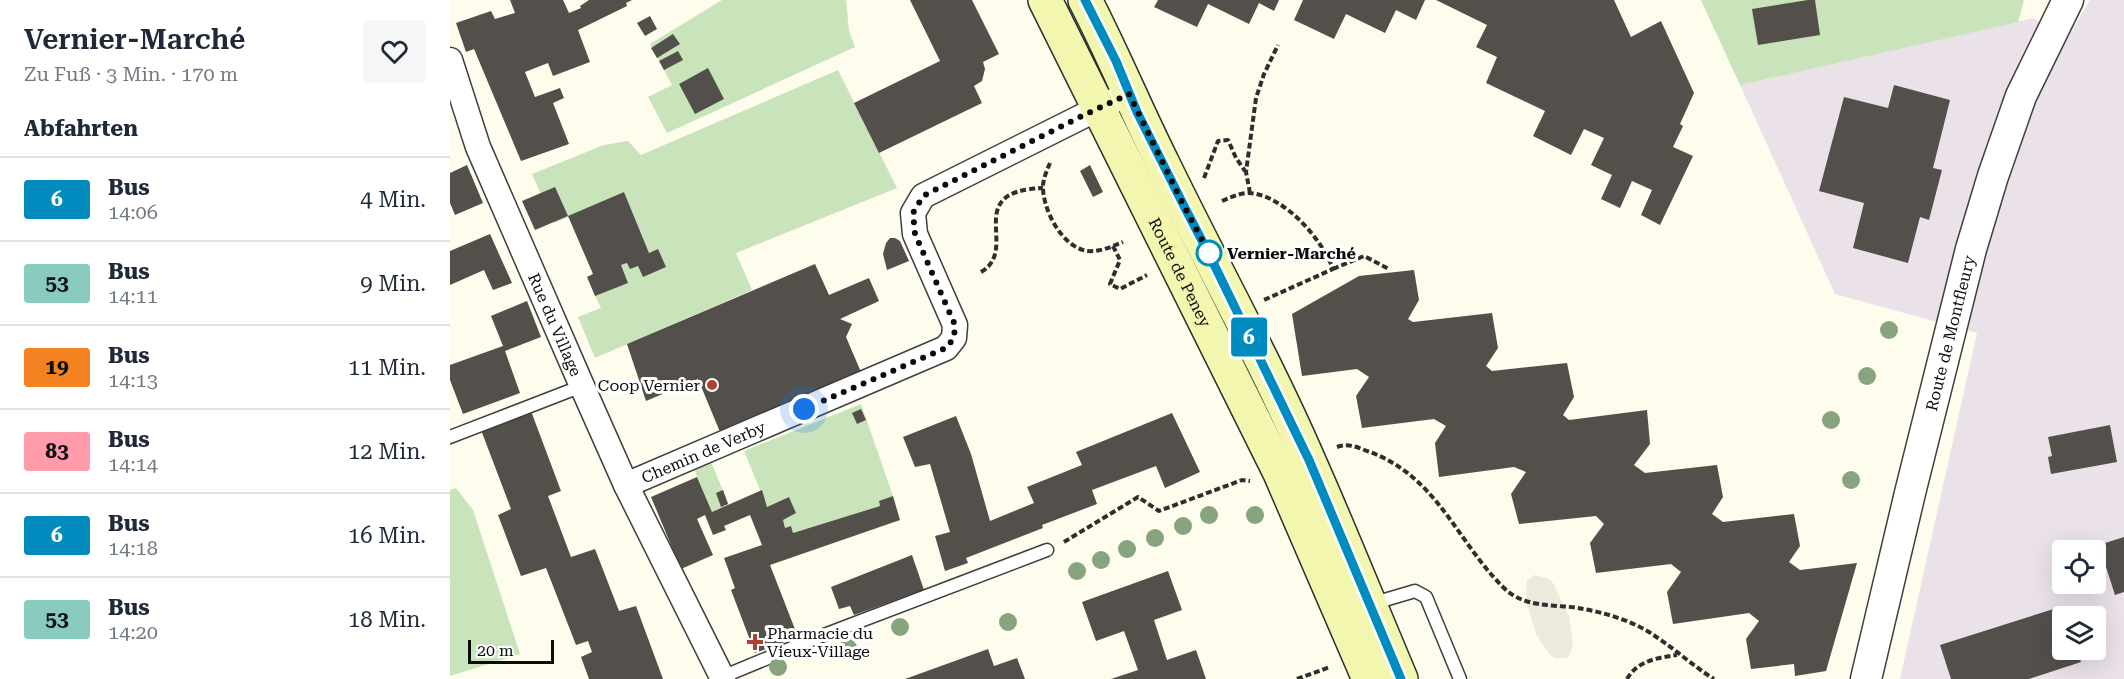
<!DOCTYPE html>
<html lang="de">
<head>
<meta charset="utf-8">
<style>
  body { margin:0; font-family:"Roboto Serif",serif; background:#f6f6f7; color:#1f2937; height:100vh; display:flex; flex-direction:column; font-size:22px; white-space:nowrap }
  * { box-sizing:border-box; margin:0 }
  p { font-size:20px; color:#747a83 }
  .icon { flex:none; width:33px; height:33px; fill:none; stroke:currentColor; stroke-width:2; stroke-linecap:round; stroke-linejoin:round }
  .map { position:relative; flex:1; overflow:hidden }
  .side { display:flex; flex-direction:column; background:#fff; width:450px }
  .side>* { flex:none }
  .badge { padding:0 12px; border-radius:4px; font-size:21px; line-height:39px }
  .controls { position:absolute; left:1602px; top:540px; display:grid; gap:12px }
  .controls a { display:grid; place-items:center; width:54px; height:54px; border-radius:6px; background:#fff; box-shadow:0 6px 24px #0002; font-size:30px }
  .scale { position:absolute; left:18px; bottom:15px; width:86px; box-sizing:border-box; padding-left:6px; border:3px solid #0c0c0c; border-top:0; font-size:16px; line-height:21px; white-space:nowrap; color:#0c0c0c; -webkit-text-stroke:4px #fff; paint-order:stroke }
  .you { position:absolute; width:30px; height:30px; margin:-15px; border:4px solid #fff; border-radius:50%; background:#1a73e8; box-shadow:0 0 0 9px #1a73e833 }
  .map>.badge { position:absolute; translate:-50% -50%; box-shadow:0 0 0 3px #fff }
  h2 { padding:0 24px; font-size:22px; line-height:54px }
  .round { display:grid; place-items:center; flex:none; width:63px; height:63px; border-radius:6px; background:#f6f6f7 }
  .headline { display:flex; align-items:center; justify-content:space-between; height:102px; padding:0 24px }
  h1 { font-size:28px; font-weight:600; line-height:45px }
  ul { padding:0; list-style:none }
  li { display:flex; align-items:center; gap:18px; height:84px; padding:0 24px; border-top:2px solid #e0e1e3 }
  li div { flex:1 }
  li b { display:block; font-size:22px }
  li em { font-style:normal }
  li .badge { min-width:66px; font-weight:700; text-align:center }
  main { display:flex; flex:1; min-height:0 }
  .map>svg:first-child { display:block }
</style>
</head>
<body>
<main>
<section class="side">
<div class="headline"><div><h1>Vernier-Marché</h1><p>Zu Fuß · 3 Min. · 170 m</p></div><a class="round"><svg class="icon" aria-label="heart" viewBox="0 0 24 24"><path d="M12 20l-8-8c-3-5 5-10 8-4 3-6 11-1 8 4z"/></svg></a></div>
<h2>Abfahrten</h2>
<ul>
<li><span class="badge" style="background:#008cbe;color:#fff">6</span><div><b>Bus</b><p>14:06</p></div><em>4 Min.</em></li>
<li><span class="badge" style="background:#89cbbe;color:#111">53</span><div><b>Bus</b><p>14:11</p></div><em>9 Min.</em></li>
<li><span class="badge" style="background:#f58220;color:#111">19</span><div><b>Bus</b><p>14:13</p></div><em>11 Min.</em></li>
<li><span class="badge" style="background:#ff9baa;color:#111">83</span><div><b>Bus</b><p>14:14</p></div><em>12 Min.</em></li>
<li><span class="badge" style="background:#008cbe;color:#fff">6</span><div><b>Bus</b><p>14:18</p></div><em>16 Min.</em></li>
<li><span class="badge" style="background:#89cbbe;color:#111">53</span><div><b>Bus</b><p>14:20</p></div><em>18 Min.</em></li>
</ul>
</section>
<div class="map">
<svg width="1674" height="679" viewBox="0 0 1674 679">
  <rect width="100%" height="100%" fill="#fdfced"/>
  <path fill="#eae1e9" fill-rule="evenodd" d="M1640,0H1674V679H1450L1527,333L1385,294L1290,85L1584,18L1613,45ZM1612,550H1646V584H1612ZM1612,616H1646V650H1612Z"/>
  <path fill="#c9e3bb" d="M272,0H396L399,31L405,47L217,133L198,97L222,85L200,44Z
    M1251,0H1574L1568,22L1290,85Z
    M388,70L447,188L286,253L302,290L145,358L128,317L151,308L145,296L171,265L177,263L180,269L188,266L194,276L215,267L208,250L199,253L174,192L104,223L82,174L154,145L178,141L191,155Z
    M411,404L443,496L429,501L430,506L343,533L341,526L335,528L333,520L346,513L339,497L317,507L294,451Z
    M261,462L279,505L262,512L244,469Z
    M6,488L23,510L70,654L0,676V490Z"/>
  <path fill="#eceadd" d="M1084,575L1097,578L1103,583L1119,616L1123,645L1119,656L1116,658H1105L1099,654L1086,634L1076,601L1077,581Z"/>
  <path fill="#534f4a" d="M60,0H113L119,13L131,8L130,6L139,0H182L176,3L177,6L128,30L140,62L103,76L98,63L75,72L85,97L110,88L114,98L103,103L119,144L71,161L24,49L16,52L6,23L41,11L45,19L65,13Z
    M460,0H522L549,54L533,62L535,69L532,81L524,86L532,103L429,153L404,103L490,61Z
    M708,0H829L824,11L809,3L799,24L758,4L747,27L704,7Z
    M853,0H975L966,20L946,10L935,33L896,14L884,39L844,20Z
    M986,0H1164L1181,37L1211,21L1244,93L1230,124L1233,126L1223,147L1243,156L1210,225L1191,215L1202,190L1182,181L1170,208L1151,199L1162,175L1141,165L1154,138L1134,129L1121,155L1083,136L1095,111L1036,83L1047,57L1026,47L1037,25Z
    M1358,0H1365L1370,35L1308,45L1302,9Z
    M200,16L207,29L195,36L187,23Z
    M223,34L230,44L207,58L201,48Z
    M228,51L233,60L214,70L209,61Z
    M258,68L274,99L245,114L229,84Z
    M1444,85L1500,100L1483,168L1492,170L1479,220L1470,217L1458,263L1403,248L1414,203L1369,191L1394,97L1438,108Z
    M17,165L33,203L5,215L0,203V173Z
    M640,165L653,192L643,197L630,171Z
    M105,187L118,216L85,230L72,201Z
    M174,192L199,253L208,249L216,267L193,277L188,266L180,269L177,263L171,265L178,283L145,296L137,277L143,274L118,216Z
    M40,234L62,283L43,290L34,270L0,285V251Z
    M440,238H445L450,241L459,261L437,270L433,254L436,243Z
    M365,264L379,295L419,278L429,301L390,319L402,324L396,337L411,372L270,432L248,379L196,401L177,344Z
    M964,270L969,300L958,319L963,322L1042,313L1048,348L1036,366L1042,371L1117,363L1124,397L1113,415L1119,420L1197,410L1200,444L1184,465L1195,473L1267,465L1273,497L1262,514L1273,522L1344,514L1350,546L1339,562L1350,570L1407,563L1376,671L1345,676L1344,664L1301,669L1296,639L1309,621L1299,613L1223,624L1217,592L1231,572L1221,564L1146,573L1140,543L1154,524L1146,516L1069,524L1061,494L1076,472L1064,467L989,477L985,443L996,426L984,419L912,428L906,396L919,377L907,369L852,376L842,314L909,276Z
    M77,301L91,337L55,351L70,393L13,414L0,380V365L53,346L41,316Z
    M411,409L416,420L407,424L402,413Z
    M81,411L111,491L98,496L121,557L145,549L169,611L186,606L213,679H139L131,657L142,652L138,641L126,645L96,568L71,576L48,515L61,509L31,430Z
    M722,413L750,472L715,488L706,466L642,490L647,504L592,525L593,528L516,558L518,563L495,571L485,536L500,532L480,464L465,467L453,437L506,416L521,454L540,521L584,503L577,487L632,465L626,452Z
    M1660,425L1667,462L1601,474L1598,457L1602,456L1598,437Z
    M247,477L262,512L312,490L317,507L339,497L346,513L333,520L335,528L341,526L343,533L430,506L429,501L443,496L450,520L320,565L348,637L305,653L281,590L285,588L274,558L312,545L300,515L274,526L276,530L263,535L255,515L247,519L263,555L231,569L201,497Z
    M273,490L278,504L271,507L266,493Z
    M1674,537V592L1665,595L1649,545Z
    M462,555L474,590L404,615L400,606L389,609L381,587Z
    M718,571L732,610L704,620L717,660L746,650L756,679H661L688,670L674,631L646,641L632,602Z
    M1613,606L1617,616H1612V650H1627L1631,662L1579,679H1501L1490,645Z
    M538,649L544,666L567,658L575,679H455Z"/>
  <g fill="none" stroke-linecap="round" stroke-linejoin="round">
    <g stroke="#3f3f3f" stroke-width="15">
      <path id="service" d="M0,437L132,386
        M921,604L965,591L976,597L1010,679
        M272,677L366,638L597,550"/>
    </g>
    <g stroke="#3f3f3f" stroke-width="27">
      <g id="minor">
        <path id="s1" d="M0,60L28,147L132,386L176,485L273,679"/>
        <path id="s2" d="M176,485L496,348L504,338L505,325L465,234L463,213L473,196L663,101"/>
      </g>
    </g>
    <g stroke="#3f3f3f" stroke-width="33">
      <g id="tertiary">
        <path id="s3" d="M1416,679L1460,493L1521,249L1543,176L1571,96L1618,0"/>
      </g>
    </g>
    <g stroke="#2e2e2e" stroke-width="36">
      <g id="secondary">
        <path id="s4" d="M595,0L830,473L919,679"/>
        <path d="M635,0C663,54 686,110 713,164C761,263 815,360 859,461C891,533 920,606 951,679"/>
      </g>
    </g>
    <path stroke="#2e2e2e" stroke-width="4" stroke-dasharray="6 3" stroke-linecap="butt" d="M600,163C597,170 594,177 593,185C592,209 612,247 637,251C650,252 661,247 673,242
      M754,178L768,141L778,140L786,158L795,171
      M800,193L796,172L806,98L814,74L828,45
      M772,201C781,197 790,193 799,193C834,195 872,239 883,269L814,300
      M663,246L670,260L660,284L670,289L697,275
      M883,269L914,256L939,269
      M531,272C571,249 510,191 593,188
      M887,447C898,443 907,447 917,451C987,475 1006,541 1054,588C1074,608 1102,604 1128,608C1153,612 1184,621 1205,636C1225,649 1243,666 1264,679
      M614,542L688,497L709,511L792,480L800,481
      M847,679L880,667
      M1177,679C1188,660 1208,658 1227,655"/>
    <use href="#service" stroke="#fff" stroke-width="12"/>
    <use href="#minor" stroke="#fff" stroke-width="24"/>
    <use href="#tertiary" stroke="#fff" stroke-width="30"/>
    <use href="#secondary" stroke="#f2f6af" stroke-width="33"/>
  </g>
  <g fill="#87a47e">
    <circle cx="1439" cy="330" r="9"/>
    <circle cx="1417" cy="376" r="9"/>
    <circle cx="1381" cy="420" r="9"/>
    <circle cx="1401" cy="480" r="9"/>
    <circle cx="759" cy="515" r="9"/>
    <circle cx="805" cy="515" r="9"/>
    <circle cx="733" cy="526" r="9"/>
    <circle cx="705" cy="538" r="9"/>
    <circle cx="677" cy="549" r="9"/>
    <circle cx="651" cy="560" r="9"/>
    <circle cx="627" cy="571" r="9"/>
    <circle cx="558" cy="622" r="9"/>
    <circle cx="450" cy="627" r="9"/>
    <circle cx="398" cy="648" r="9"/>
    <circle cx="328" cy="667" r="9"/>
  </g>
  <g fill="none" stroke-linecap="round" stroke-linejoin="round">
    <g stroke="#fff" stroke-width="14">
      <path id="line" d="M635,0L666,61L687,112L735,208L759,254L859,460L951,679"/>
    </g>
    <use href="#line" stroke="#008cbe" stroke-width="9"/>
    <path stroke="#0c0c0c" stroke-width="6" stroke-dasharray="0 10.8" d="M354,409L496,348L504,338L505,325L465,234L463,213L473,196L634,115L679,94L735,208L759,253"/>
  </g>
  <circle fill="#fff" stroke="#008cbe" stroke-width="3" cx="759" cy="253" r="12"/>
  <g fill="#ac4234" stroke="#fff" stroke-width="2">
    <circle cx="262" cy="385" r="6"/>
    <path d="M302 633h6v6h6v6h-6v6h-6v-6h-6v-6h6z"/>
  </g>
  <g text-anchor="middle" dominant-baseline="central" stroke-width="6" stroke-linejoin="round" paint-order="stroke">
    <g font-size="16" font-weight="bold" fill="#0c0c0c" stroke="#fff" text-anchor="start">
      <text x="777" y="253">Vernier-Marché</text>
    </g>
    <g font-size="16" fill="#0c0c0c" stroke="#fff">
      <text stroke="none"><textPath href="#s4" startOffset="304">Route de Peney</textPath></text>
      <text stroke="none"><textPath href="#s1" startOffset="285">Rue du Village</textPath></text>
      <text stroke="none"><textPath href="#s3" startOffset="356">Route de Montfleury</textPath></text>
      <text stroke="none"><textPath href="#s2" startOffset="84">Chemin de Verby</textPath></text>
    </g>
    <g font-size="16" fill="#0c0c0c" stroke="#fff" text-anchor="end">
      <text x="250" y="385">Coop Vernier</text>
      <text x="317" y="633" text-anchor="start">Pharmacie du<tspan x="317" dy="18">Vieux-Village</tspan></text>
    </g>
  </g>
</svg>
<div class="controls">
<a><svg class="icon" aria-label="locate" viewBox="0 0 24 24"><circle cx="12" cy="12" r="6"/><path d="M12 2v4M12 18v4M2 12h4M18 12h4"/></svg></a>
<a><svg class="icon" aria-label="layers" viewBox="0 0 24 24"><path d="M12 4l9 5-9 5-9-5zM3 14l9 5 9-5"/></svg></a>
</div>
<div class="scale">20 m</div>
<div class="you" style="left:354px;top:409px"></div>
<b class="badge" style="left:799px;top:337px;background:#008cbe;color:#fff">6</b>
</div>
</main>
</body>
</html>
